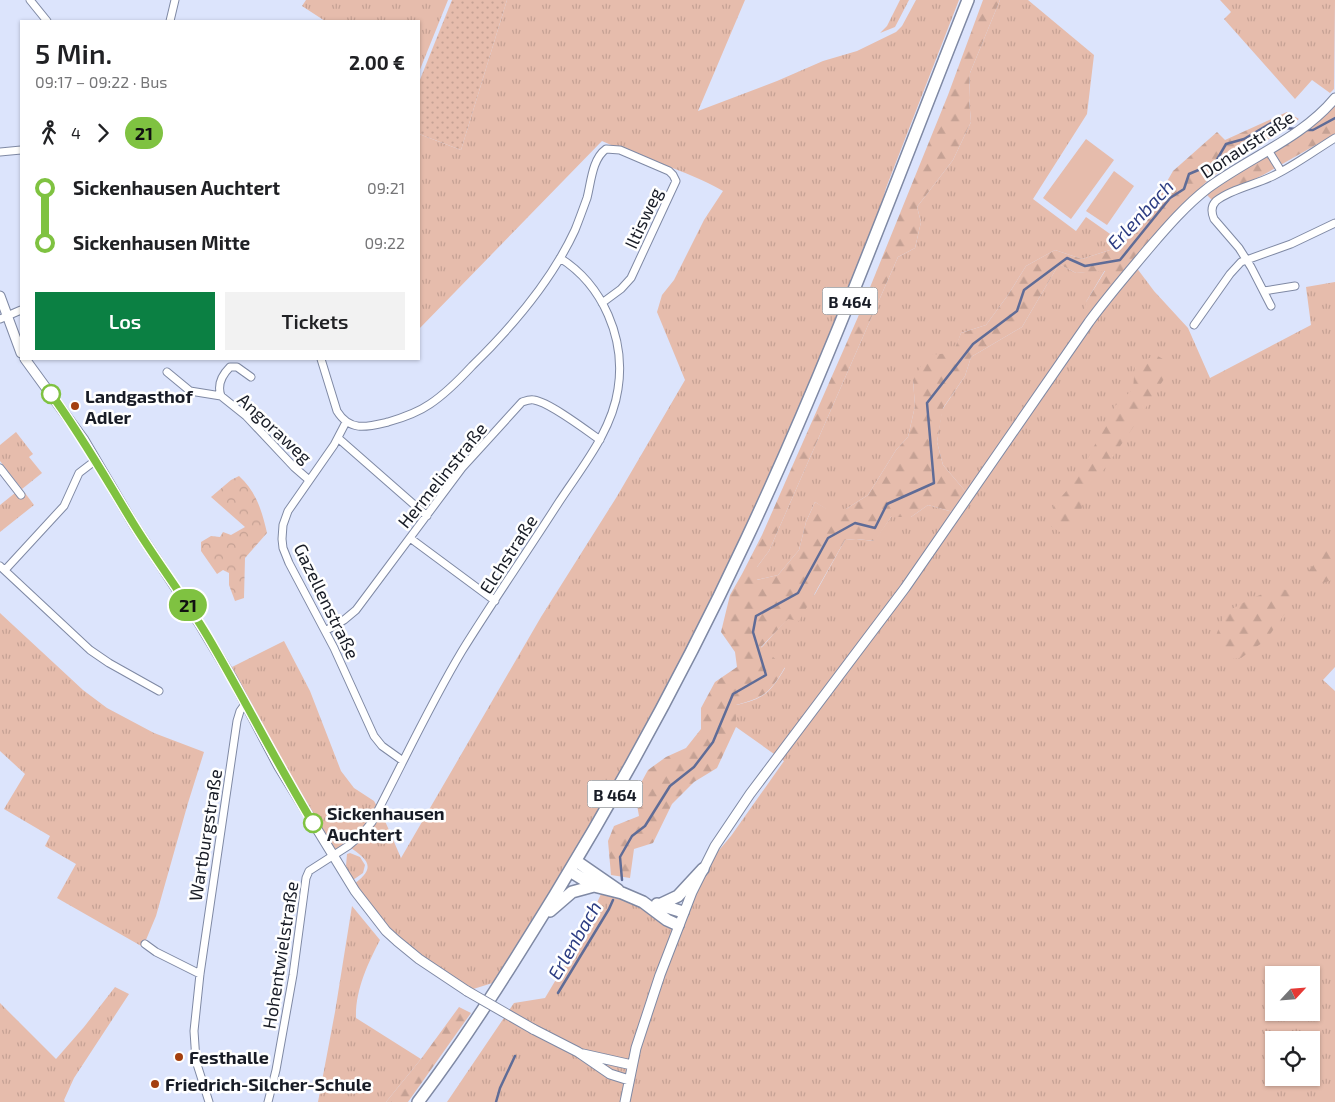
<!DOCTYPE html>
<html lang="de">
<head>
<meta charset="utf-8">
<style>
  body { margin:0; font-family:"Exo 2",sans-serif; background:#f2f2f2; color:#202124; height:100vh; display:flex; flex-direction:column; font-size:19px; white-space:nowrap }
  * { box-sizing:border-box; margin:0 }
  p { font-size:16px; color:#757577 }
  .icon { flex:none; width:28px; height:28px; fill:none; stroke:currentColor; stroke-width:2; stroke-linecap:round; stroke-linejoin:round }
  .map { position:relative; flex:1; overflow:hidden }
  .panel { position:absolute; left:20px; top:20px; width:400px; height:340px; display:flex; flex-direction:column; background:#fff; border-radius:0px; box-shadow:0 1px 4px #0004 }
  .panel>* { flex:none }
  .badge { padding:0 10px; border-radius:16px; font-size:18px; line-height:32px }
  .needle { width:32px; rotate:64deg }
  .fabs { position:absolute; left:1265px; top:966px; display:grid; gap:10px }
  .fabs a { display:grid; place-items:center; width:55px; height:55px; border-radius:0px; background:#fff; box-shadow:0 1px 4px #0004; font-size:25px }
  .map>.badge { position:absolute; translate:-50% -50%; box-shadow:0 0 0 2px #fff }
  .legs { display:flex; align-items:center; gap:8px; height:55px; padding:0 15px; font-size:16px }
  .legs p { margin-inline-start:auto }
  .overview { display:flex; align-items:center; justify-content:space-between; height:85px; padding:0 15px }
  h1 { font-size:28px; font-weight:600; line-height:38px }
  .cta { display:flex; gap:10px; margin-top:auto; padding:10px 15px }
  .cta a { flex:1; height:58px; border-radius:0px; background:#0b8043; color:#fff; font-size:20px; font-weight:600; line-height:58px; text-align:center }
  .cta a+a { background:#f2f2f2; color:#202124 }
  ul { padding:0 15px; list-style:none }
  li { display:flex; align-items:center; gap:18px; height:55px; font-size:19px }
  li i { display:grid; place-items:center; width:8px; height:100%; margin:0 6px; background:currentColor }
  li i::after { content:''; width:12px; height:12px; margin:-6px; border:4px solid; border-radius:50%; background:#fff }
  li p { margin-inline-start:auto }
  li:first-child i { background:linear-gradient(#0000 50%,currentColor 0) }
  li:last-child i { background:linear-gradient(currentColor 50%,#0000 0) }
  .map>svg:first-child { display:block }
</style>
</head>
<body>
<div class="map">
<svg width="1335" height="1102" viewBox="0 0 1335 1102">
  <defs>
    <pattern id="grass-tufts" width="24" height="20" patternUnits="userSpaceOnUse" patternTransform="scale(1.25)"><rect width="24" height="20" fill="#e6bcac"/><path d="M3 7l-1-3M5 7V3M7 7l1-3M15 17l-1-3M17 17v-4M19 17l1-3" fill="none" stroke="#c5a194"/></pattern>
    <pattern id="forest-firs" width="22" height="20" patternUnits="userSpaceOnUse" patternTransform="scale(1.25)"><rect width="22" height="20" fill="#e6bcac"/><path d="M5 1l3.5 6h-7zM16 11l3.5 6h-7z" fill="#c5a194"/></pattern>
    <pattern id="park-crowns" width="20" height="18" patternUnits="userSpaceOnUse" patternTransform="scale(1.25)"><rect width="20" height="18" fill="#e6bcac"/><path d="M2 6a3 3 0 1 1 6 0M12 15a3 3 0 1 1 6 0" fill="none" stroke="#c5a194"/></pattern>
    <pattern id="garden-dots" width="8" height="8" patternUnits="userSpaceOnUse" patternTransform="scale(1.25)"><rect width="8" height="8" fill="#e6bcac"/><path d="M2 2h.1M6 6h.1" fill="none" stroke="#c5a194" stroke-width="1.8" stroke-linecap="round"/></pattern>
  </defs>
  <rect width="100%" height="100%" fill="#dce4fc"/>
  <path fill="url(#grass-tufts)" fill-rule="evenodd" d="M306,0H448L419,72V21H325L302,6Z
    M507,0H745L698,111L777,81L823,61L857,51L896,32L902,26L916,0H959L886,188L868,255L695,645L502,980L467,991L408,950L351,886C376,869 371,861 348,846L334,856L279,767L232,667L284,641L310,691L341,771L354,788L374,801L385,821L401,858L541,617L616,498L685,380L657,312L662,295L674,280L704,220L723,191C685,169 641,159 602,141L419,329V134L461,150Z
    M900,0H909L895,27L880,33L887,26Z
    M1000,0H1028L1094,55L1087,114L1033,199L1076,231L1086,217L1123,243L1116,248L1082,259L1055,250L1026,266L1008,295L986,325L961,333L954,353L913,380L915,406L908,437L896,450L868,495L846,509H826L815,502L806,522L799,550L778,575L756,580L757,567L769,551L898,257L915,248L921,222L917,207L953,160L971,122L969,98L970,73Z
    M1220,0H1335L1334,89L1330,93L1312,80L1295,99L1224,19L1231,12Z
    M1059,264L1076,273L1105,270L1086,302L1136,267L1154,291L1188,328L1210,378L1311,325L1306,287L1335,282V667L1323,680L1335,691V1102H447L514,1003L545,998L583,934L605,885L678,925L703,869L731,836L784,761L736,727V705C764,699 771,692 785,668L761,648L788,618L815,594L845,540L856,539L874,541L891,517H911L928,505L953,512L825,691L831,695L926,562L966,492L943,465L937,442L942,410L965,376L971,357L1022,327ZM1274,975H1311V1012H1274ZM1274,1040H1311V1078H1274Z
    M16,432L33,454L29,457L42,473L22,489L34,505L0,532V505L15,493L19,498L25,493L0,461V445Z
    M0,613L83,690L107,708L154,733L204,752L188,803L156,916L143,947L57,898L76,864L45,846L50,836L4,809L25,774L0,751Z
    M350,853L360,857L365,865L363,873L353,880L346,866L347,854Z
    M352,906L380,940C368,963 355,991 356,1018L421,1059L386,1102H318L335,1012Z
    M115,987L129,994L74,1078L64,1100L65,1102H0V1003L56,1059L84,1027Z"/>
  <path fill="url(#forest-firs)" d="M983,0H1000L970,73L969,98L971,122L953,160L917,207L921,222L915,248L898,257L769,551L757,567V580L778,575L799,550L806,522L815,502L827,509H846L868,495L896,450L908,437L915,406L913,380L927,355L953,353L961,333L986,325L1008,295L1026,266L1055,250L1082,259L1116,248L1139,230L1173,171L1217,132L1225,140L1287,112L1299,119L1209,179L1179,210L1081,323L1086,302L1105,271L1076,273L1059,264L1022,327L971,357L965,376L943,408L937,442L943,465L966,492L953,512L928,505L911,517H891L875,541L856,539L845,540L799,621L788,619L761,647L785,667C771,692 764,698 736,705V727L717,768L694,782L672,804L653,843L634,849L630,878L611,875L608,841L614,826L639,816L635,794L648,770L666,757L686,748L701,729V708L715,682L737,667L735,652L721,632L730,595L742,574L762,535L858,317L948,95Z
    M1335,103V134L1263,175L1212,200L1207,195C1231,176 1258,160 1284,143C1302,131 1321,121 1335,103Z
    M1156,355L1173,365L1134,426L1083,500L1079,524L1063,534L1047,524L1055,504L1077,479L1115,406L1133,389L1135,365Z
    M1335,540V579L1320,584L1306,574L1316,562L1320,545Z
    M1277,588L1291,591V605L1266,640L1241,658L1223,660L1213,643L1225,613L1248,600Z
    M459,1007L471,1013L408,1102H386L421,1059Z"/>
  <path fill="url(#park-crowns)" d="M239,476C256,491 262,511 267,533L245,558L244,598L235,601L229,585V573L223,570L217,574L201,551V542L211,536L220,537L223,532L231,535L245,527L211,497L231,480Z"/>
  <path fill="url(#garden-dots)" d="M452,0H507L461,150L419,134V82Z"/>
  <path fill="#e6bcac" d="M1086,139L1114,160L1071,219L1043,198Z
    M1114,171L1134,186L1107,225L1086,211Z"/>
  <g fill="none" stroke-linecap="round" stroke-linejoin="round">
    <path stroke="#5f6c97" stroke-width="2.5" d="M1305,130H1313L1335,118
      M622,880L620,857L632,836L645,826L670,786L694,767L713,742L733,694L766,675L753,632L756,616L798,593L828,538L855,523L875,528L887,504L934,483L927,403L973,344L1017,311L1024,290L1067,258L1085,266L1120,260L1170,198L1184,189L1189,174L1215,163L1226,144L1244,139L1271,123L1283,128L1297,129
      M558,993L609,909L613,900
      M496,1102L500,1088L515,1056"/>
    <g stroke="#7f89a4" stroke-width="9">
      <path id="minor" d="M30,0L47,21
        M170,21L175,0
        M1268,150L1281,171
        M0,152L21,150
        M1264,291L1295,286
        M1271,306L1251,267L1239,248L1214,219C1211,212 1211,206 1216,201C1231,189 1255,185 1273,176C1294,166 1314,151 1335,138
        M0,319L21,310
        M1194,325L1230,274L1241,262L1291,244L1335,223
        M321,359L337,411C350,432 367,427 388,422C402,418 417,413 430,404C445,394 459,380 472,366C512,327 551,282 575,230C579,220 583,209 587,198C591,183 592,159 606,149L620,150L669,171L673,175L676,181L631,278L621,289L602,303
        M167,372L190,391L221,396L246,416L294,467L309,480
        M221,396C217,385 222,375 230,367H237L251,377
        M346,422L334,445L288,511L283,525L282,539L283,548L289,563L334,648L374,736L382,746L403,761
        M338,438L427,516
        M0,468L21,495
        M410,538L495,601
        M0,566L90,650L109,663L159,691
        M5,570L64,506L79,473L96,460
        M325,631L344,620L356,610L462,468L522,402C525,401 530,399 534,400C549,402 586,430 600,440
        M145,944L156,952L200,974
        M209,1102L196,1061L194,1031L200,974L237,721L240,711L245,704
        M268,1102L276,1070L293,975L306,878L309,871L348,846L363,833L372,822C402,765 429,706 462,651C493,601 527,552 559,502C582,467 612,431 618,389C626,339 603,285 560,258"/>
    </g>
    <g stroke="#7f89a4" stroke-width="11">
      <path id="tertiary" d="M0,296L21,353
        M25,359L84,440L134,525L199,623L232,678L279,767L355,891L386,931L397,941L419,959L467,991
        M533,1029L578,1052L610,1074L629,1080
        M583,1054L632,1065
        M625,1102L636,1048L660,975L692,892L715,846L750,794L905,588L1089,322C1108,296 1129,272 1149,248C1167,227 1186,205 1208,188C1250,157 1302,138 1335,98"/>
    </g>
    <g stroke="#7f89a4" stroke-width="14">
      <path id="primary" d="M576,861L618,890
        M570,871L594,886L622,893L643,902L667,920L678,925
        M657,904L683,912
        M659,905L678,896L703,869
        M550,911L572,892L594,886
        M418,1102C468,1036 512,965 555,895C625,780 689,662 746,540C829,364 896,181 968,0"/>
    </g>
    <use href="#minor" stroke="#fff" stroke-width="7"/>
    <use href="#tertiary" stroke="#fff" stroke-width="9"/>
    <use href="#primary" stroke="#fff" stroke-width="11"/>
    <g stroke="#7f89a4" stroke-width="11" stroke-linecap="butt">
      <path id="tertiary-bridge" d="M467,991L533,1029"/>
    </g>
    <use href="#tertiary-bridge" stroke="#fff" stroke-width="9"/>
  </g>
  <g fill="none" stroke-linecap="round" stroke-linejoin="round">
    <g stroke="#fff" stroke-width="11">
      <path id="line-1" d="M51,394C82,436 106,479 133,523C157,562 185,598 208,637C244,698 276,762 313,823"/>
    </g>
    <use href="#line-1" stroke="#7fc241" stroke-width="8"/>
  </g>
  <g fill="#fff" stroke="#7fc241" stroke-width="2.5">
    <circle cx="51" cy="394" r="9"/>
    <circle cx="313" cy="823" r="9"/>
  </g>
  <g fill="#a43f0e" stroke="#fff" stroke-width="2">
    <circle cx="75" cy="406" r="5"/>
    <circle cx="179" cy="1057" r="5"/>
    <circle cx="155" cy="1084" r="5"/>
  </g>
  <g text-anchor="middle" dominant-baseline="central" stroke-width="5" stroke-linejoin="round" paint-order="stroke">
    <g fill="#fff" stroke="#5d6067" stroke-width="1">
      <rect x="822.5" y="287.5" width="55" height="27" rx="4"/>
      <rect x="587.5" y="780.5" width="55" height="27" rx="4"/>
    </g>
    <g font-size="16" font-weight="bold" fill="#181c26">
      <text x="850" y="301">B 464</text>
      <text x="615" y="794">B 464</text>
    </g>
    <g font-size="18" fill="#181c26" stroke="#fff">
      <text transform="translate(1247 144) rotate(-33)">Donaustraße</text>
      <text transform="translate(643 218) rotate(-65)">Iltisweg</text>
      <text transform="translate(275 428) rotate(43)">Angoraweg</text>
      <text transform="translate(442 475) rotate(-51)">Hermelinstraße</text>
      <text transform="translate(508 554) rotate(-57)">Elchstraße</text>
      <text transform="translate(327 601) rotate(64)">Gazellenstraße</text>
      <text transform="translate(205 835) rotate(-81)">Wartburgstraße</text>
      <text transform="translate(280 955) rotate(-81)">Hohentwielstraße</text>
    </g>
    <g font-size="18" font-weight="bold" fill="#181c26" stroke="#fff" text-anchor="start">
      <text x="85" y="396">Landgasthof<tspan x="85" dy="21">Adler</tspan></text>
      <text x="189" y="1057">Festhalle</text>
      <text x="165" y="1084">Friedrich-Silcher-Schule</text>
    </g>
    <g font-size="18" font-weight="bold" fill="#181c26" stroke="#fff" text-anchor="start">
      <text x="327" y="813">Sickenhausen<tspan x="327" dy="21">Auchtert</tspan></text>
    </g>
    <g font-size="19" font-style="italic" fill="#2d3d83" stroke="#fff">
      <text transform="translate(1140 214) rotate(-47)">Erlenbach</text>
      <text transform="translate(574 940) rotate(-60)">Erlenbach</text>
    </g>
  </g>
</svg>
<div class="fabs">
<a><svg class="needle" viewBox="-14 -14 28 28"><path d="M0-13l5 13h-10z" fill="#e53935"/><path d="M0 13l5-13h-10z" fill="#757577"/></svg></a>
<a><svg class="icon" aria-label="locate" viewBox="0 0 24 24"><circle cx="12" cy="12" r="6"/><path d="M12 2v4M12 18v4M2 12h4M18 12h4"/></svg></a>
</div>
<b class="badge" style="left:188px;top:605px;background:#7fc241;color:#111">21</b>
<section class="panel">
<div class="overview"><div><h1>5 Min.</h1><p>09:17 – 09:22 · Bus</p></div><b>2.00 €</b></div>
<div class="legs"><svg class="icon" aria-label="walk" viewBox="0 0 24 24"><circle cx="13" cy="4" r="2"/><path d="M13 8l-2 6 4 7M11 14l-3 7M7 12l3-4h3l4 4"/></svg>4<svg class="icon" aria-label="forward" viewBox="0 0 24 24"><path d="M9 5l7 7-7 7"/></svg><b class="badge" style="background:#7fc241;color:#111">21</b></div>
<ul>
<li><i style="color:#7fc241"></i><b>Sickenhausen Auchtert</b><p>09:21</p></li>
<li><i style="color:#7fc241"></i><b>Sickenhausen Mitte</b><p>09:22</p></li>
</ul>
<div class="cta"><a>Los</a><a>Tickets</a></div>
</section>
</div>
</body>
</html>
